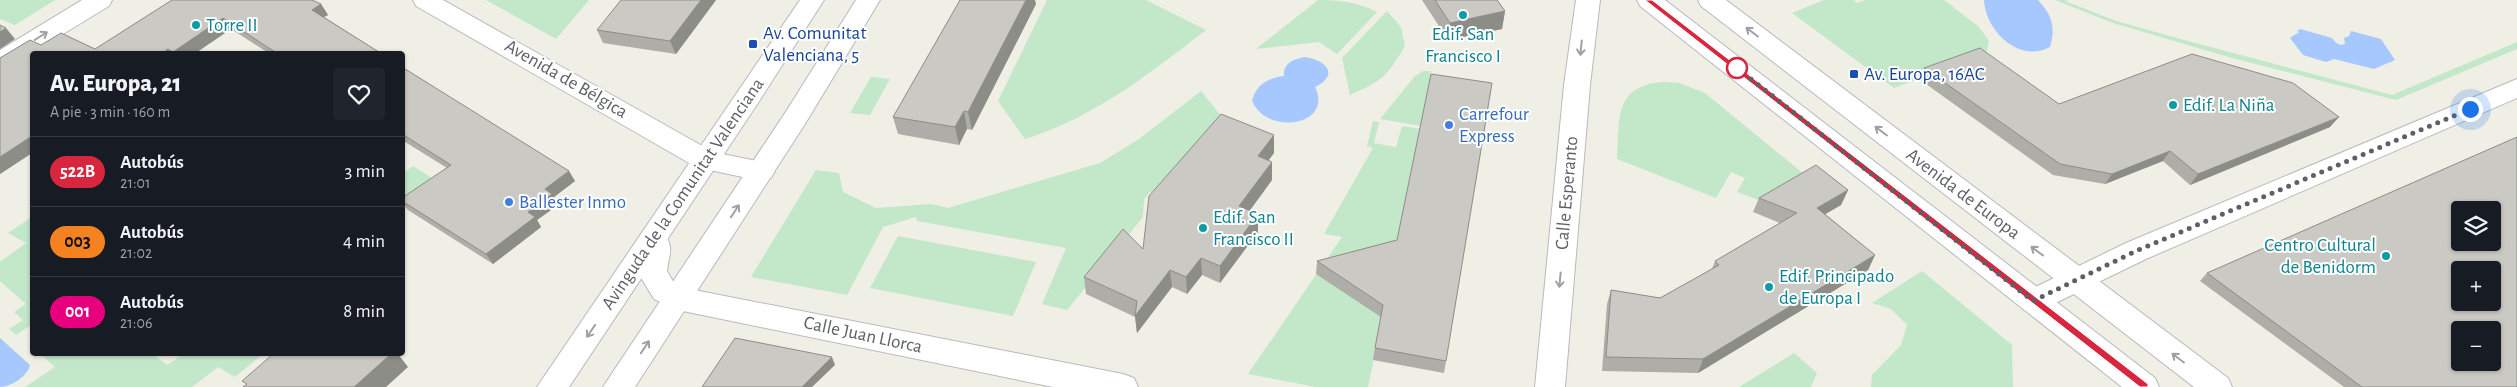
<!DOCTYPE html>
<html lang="es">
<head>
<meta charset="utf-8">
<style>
  body { margin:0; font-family:"Alegreya Sans",sans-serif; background:#20242c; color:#f1f3f6; height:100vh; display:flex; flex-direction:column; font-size:19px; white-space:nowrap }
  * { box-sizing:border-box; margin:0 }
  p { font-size:16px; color:#9ea1a6 }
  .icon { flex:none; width:28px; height:28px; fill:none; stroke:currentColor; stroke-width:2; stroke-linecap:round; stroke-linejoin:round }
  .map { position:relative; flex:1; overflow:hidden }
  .panel { position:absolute; left:30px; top:51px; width:375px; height:305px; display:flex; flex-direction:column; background:#171b24; border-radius:5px; box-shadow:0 1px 4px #0004 }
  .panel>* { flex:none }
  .badge { padding:0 10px; border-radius:16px; font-size:18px; line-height:32px }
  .tools { position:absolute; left:2451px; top:201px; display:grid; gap:10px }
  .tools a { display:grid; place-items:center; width:50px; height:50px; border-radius:5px; background:#171b24; box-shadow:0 1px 4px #0004; font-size:25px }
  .you { position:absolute; width:25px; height:25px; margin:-12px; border:4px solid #fff; border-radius:50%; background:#1a73e8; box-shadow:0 0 0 8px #1a73e833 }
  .map>.badge { position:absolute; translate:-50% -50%; box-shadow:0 0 0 2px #fff }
  .round { display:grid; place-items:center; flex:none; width:52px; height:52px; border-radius:5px; background:#20242c }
  .summary { display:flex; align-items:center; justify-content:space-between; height:85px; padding:0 20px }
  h1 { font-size:24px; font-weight:800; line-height:38px }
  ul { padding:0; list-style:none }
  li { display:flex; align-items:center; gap:15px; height:70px; padding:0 20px; border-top:1px solid #363941 }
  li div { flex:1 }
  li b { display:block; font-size:19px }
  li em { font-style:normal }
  li .badge { min-width:55px; font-weight:700; text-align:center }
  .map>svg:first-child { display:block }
</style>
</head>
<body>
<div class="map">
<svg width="2517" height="387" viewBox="0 0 2517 387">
  <rect width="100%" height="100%" fill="#efefe6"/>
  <path fill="#c3e7c9" d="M0,0H55L15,25L0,19Z
    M486,0H589L556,39Z
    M1047,0H1146L1206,30C1150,73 1094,118 1025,139L998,101Z
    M1318,0C1339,0 1358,2 1377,12L1337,54L1319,42L1256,49Z
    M1824,0H1854L1856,3L1865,0H1944L1979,27L1989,41L1986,54L1894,88L1792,13Z
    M2055,0H2067L2065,1L2116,21L2184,40L2392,95L2517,42V49L2396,100L2232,58L2113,23Z
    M1387,11L1401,27L1405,46C1386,78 1383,80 1350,95L1342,58Z
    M1423,71H1431L1430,75L1461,80L1421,126L1380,119L1415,76Z
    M871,77L890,79L870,115L850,113Z
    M1663,82L1679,83L1705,93L1810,179L1767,203L1737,192L1745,178L1731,172L1716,198L1617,159C1620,119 1613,86 1663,82Z
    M1201,91L1223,118L1161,189L1150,192L1144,199L1143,217L1067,310L1042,304L1066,248L917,221L916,217L883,227L847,295L751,277L816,170L839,173L843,192L876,208L931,204L948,208L1100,163L1139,139Z
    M1373,121L1379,122L1374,143L1396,147L1402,126L1421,129L1368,387H1316L1248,374L1342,237L1324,234L1373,148L1367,146Z
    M413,166L435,180L403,201L402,174Z
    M32,217V327L31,325L16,335L9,329L23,320L14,312L26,304L0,281V262L26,243L8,233Z
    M898,236L1036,262L1013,316L870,288Z
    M1922,271L2012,345L2013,387H1871L1872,375L1901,345L1907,325L1891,309L1872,303Z
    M1794,353L1817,373L1811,387H1739Z
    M40,354H153L167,365L183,354H263L235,377L218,367L192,387H25L55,367Z"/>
  <path fill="#a7c8fe" d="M1984,0H2038C2052,15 2056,27 2050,47C2019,64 1985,30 1984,0Z
    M2300,29L2332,38C2336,43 2338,46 2345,44L2344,38L2349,36L2351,31L2381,39L2395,60L2374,69L2334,59L2326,62L2303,55L2290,38L2299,32L2297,31Z
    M1305,57C1326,60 1340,75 1315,87C1334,126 1267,136 1252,101C1256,84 1268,78 1284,76C1283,63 1294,59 1305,57Z
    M0,338L30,365C28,376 11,387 0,387Z"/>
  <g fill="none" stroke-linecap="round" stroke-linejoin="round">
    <g stroke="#b8babf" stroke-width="2">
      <path id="minor" d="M82,0H112L109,6L9,67L0,70V50Z
        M413,0H443L713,152L771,164L775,171L771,178L761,181L696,167L416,6Z
        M1576,0H1600L1590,85L1565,387H1535L1564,85Z
        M2517,79V98L2146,259L2043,309L2033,313L2023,309L2018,301L2023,293L2126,243Z
        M653,228L663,231C675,250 669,252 667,271L674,283L684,288L1123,374L1134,378L1138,387H1053L678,310L654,299L638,273L643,252L639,239L643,231Z"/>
    </g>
    <g stroke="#b7b9bf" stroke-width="2">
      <path id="secondary" d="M800,0H824L758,103L569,387H537Z
        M856,0H880L805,124L635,387H603L787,110Z
        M1637,0H1665L2155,378L2159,387H2122L1640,6Z
        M1698,0H1726L2228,378L2232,387H2194L1701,6Z"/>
    </g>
    <use href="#minor" fill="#fff" fill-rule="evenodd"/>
    <use href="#secondary" fill="#fff" fill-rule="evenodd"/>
  </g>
  <path fill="#aeada8" d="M172,0H312L321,4L328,15L324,17L382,54H270L231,29L194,54H32V153L0,174V58L30,40L41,45L61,33L95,49Z
    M716,0L676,54L603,43L597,30Z
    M1422,0H1497L1505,11L1502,29L1448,40Z
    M1036,4L972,130L967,129L959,145L898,134L893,117Z
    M402,67L575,181L554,197L558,205L537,220L541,227L493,264L408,210L402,203V198L447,168L402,140Z
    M1924,68L2059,104L2330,127L2190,185L2163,161L2105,184L2053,175L1919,79Z
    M1274,135V153L1268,161L1272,180L1249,211L1258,232L1220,283L1202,275L1187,294L1172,287L1137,333L1135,317L1086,294L1084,277L1143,249Z
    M1848,190L1841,205L1825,214L1875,255L1868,270L1698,373L1602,371L1607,304L1611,290L1660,298L1712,269L1715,261L1780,223L1753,212L1759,198Z
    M1397,240L1446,361L1444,373L1373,360L1375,348L1381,317L1316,274L1317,261Z
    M2207,273L2517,387H2344L2200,281Z"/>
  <path fill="#8d8d88" d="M701,0H716L676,54L670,41Z
    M1026,0H1035L1036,4L972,130L968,112Z
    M321,4L328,15L318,20L312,10Z
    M1505,11L1502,29L1448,40L1450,23Z
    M223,18L231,29L194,54H175L173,52Z
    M6,28L15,39L0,49V32Z
    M168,49L171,54H161Z
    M964,111L967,129L959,145L955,127Z
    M2339,117L2330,127L2190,185L2198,174Z
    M1274,135V153L1258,174V156Z
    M32,136V153L0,174V157Z
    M2170,151L2163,161L2105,184L2112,174Z
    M1272,162V180L1240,224L1239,206Z
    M569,171L575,181L554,197L558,205L537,220L541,227L493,264L486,254L528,212L545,189Z
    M1848,190L1841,205L1810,223L1817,208Z
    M1258,214V232L1220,283V266Z
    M1875,255L1868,270L1698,373L1703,359Z
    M1201,258L1202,275L1187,294L1186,277Z
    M1170,270L1172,287L1137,333L1135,316Z
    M391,354H398L408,367L386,387H354Z
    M832,357L835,365L812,387H802Z"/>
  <path fill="#cac9c3" stroke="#8d8d88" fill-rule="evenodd" d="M172,0H312L321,4L312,10L382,54H278L223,18L173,52L168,49L161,54H32V136L0,157V58L30,40L41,45L61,33L95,49Z
    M621,0H701L670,41L597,30Z
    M960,0H1026L968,112L964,111L955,127L893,117Z
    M1435,0H1497L1505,11L1450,23Z
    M0,25L6,28L0,32Z
    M1980,48L2059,104L2192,54L2293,83L2339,117L2198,174L2170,151L2112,174L2060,164L1924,68Z
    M402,67L569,171L545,189L552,194L528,212L535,217L486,254L402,201V198L451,165L402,134Z
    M1431,74L1492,83L1446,361L1375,348L1383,305L1317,261L1397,240Z
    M1221,114L1274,135L1258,156L1272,162L1239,206L1258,214L1220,266L1201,258L1186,277L1170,270L1135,316L1137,301L1084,277L1123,229L1143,249L1149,196Z
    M2517,137V387H2362L2207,273ZM2460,210H2492V242H2460ZM2460,270H2492V302H2460ZM2460,330H2492V362H2460Z
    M1816,165L1848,190L1817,208L1875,255L1703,359L1606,357L1611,290L1660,298L1719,265L1715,261L1797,213L1759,198Z
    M735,338L832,357L802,387H702Z
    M273,354H391L354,387H243L247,384L242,381Z"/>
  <defs><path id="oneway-shaft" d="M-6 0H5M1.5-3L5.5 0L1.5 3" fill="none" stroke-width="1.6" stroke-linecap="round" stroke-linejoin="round" transform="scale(1.25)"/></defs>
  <g stroke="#9ea0a3">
    <use href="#oneway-shaft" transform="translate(1752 32) rotate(-143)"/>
    <use href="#oneway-shaft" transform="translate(41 36) rotate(-32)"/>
    <use href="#oneway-shaft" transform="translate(1581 48) rotate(96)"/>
    <use href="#oneway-shaft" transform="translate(1881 131) rotate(-143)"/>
    <use href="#oneway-shaft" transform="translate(735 211) rotate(-57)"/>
    <use href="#oneway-shaft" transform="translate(2037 251) rotate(-143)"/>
    <use href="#oneway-shaft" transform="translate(1560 280) rotate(95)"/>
    <use href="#oneway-shaft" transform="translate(591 331) rotate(124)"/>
    <use href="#oneway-shaft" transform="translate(645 347) rotate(-56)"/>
    <use href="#oneway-shaft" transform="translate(2178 358) rotate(-143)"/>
  </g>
  <path fill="#d7263d" stroke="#fff" d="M1645,0H1652L2148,384V387H2140Z"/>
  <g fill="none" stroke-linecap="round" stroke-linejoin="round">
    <path stroke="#5d6066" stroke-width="5" stroke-dasharray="0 9" d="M1737,68L2033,301L2136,251L2470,109"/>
  </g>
  <g fill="#0f9aa8" stroke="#fff" stroke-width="2">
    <circle cx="1463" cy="15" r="5"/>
    <circle cx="196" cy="25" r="5"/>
    <circle cx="2173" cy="105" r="5"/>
    <circle cx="1203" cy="228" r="5"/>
    <circle cx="2386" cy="256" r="5"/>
    <circle cx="1769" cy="287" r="5"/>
  </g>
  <g fill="#1a4fb4" stroke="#fff" stroke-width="2">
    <rect x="748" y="39" width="10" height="10" rx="2.5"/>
    <rect x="1849" y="69" width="10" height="10" rx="2.5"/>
  </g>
  <circle fill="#fff" stroke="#d7263d" stroke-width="2.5" cx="1737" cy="68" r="10"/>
  <g fill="#3f7fe0" stroke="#fff" stroke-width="2">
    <circle cx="1449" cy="125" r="5"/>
    <circle cx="509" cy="202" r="5"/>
  </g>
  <g text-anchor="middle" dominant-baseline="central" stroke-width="4" stroke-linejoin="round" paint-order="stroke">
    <g font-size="19" fill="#0d838f" stroke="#fff" text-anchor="start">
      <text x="206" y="25">Torre II</text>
      <text x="1463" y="34" text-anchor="middle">Edif. San<tspan x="1463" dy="22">Francisco I</tspan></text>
      <text x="2183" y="105">Edif. La Niña</text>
      <text x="1213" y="217">Edif. San<tspan x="1213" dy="22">Francisco II</tspan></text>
      <text x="2376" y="245" text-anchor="end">Centro Cultural<tspan x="2376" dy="22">de Benidorm</tspan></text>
      <text x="1779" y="276">Edif. Principado<tspan x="1779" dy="22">de Europa I</tspan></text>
    </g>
    <g font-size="19" fill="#164399" stroke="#fff" text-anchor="start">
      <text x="763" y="33">Av. Comunitat<tspan x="763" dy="22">Valenciana, 5</tspan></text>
      <text x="1864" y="74">Av. Europa, 16AC</text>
    </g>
    <g font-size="19" fill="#5d6066" stroke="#fff">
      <text transform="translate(566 79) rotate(30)">Avenida de Bélgica</text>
      <text transform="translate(1567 193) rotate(-85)">Calle Esperanto</text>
      <text transform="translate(683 194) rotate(-56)">Avinguda de la Comunitat Valenciana</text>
      <text transform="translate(1963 194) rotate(37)">Avenida de Europa</text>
      <text transform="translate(863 335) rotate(12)">Calle Juan Llorca</text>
    </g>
    <g font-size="19" fill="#366cbe" stroke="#fff" text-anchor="start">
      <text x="1459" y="114">Carrefour<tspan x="1459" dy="22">Express</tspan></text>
      <text x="519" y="202">Ballester Inmo</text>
    </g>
  </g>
</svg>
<div class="tools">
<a><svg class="icon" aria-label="layers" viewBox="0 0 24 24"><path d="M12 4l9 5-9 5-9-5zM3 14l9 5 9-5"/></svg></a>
<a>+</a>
<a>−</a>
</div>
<div class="you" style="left:2470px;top:109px"></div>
<section class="panel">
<div class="summary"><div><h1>Av. Europa, 21</h1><p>A pie · 3 min · 160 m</p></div><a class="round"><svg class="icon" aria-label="heart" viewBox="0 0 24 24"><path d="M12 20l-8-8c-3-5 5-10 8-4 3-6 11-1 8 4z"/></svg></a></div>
<ul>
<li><span class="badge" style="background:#d7263d;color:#fff">522B</span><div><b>Autobús</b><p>21:01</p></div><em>3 min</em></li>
<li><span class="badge" style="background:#f58220;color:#111">003</span><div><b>Autobús</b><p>21:02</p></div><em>4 min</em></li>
<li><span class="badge" style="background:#e6007e;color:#fff">001</span><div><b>Autobús</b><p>21:06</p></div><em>8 min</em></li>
</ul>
</section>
</div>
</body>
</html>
